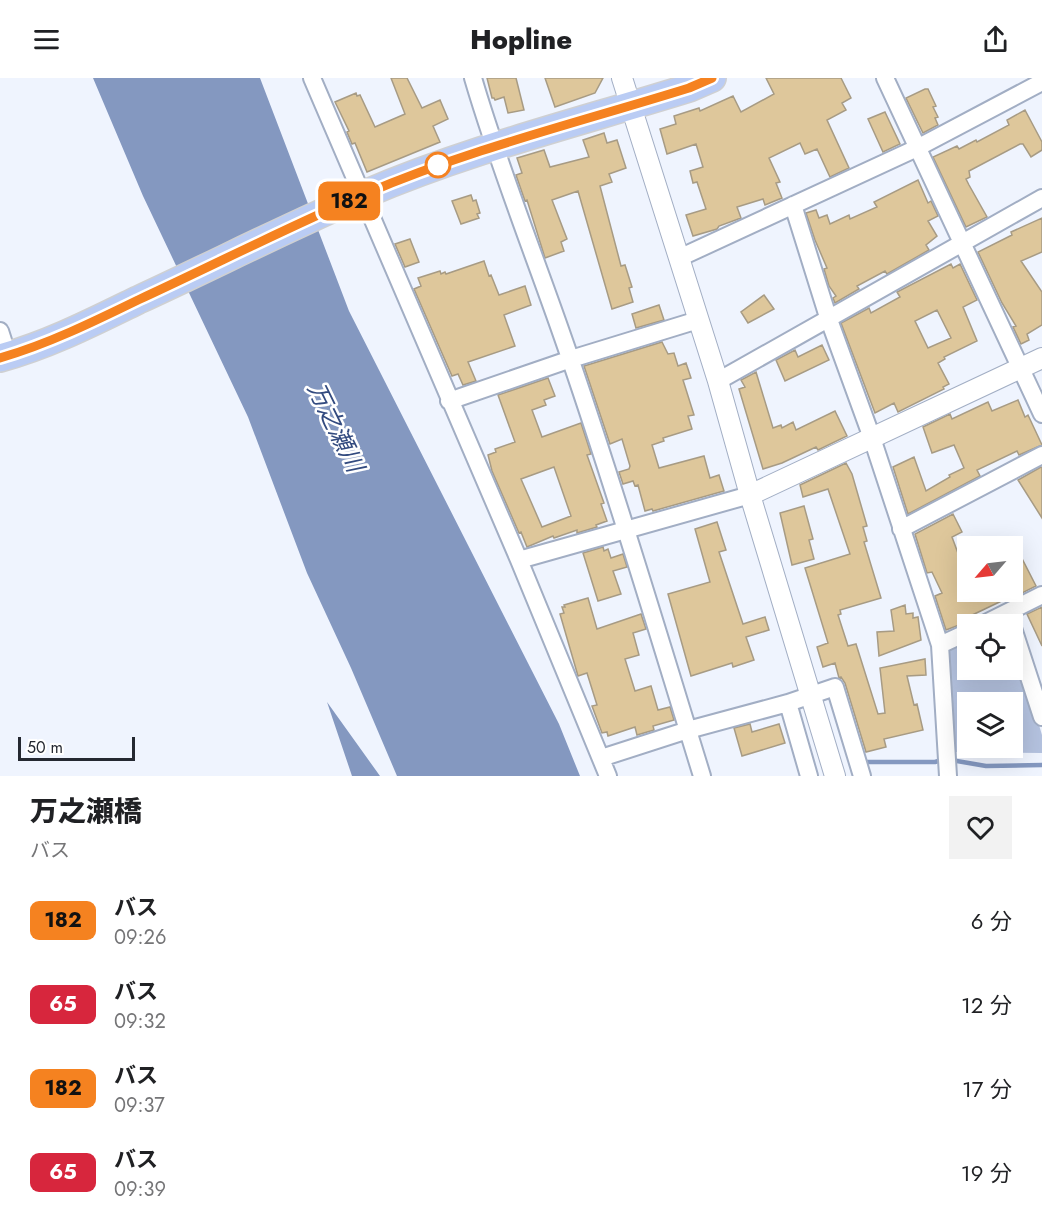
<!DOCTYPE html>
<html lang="ja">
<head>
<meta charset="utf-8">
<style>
  body { margin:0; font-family:Jost,"Noto Sans JP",sans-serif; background:#f2f2f2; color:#202124; height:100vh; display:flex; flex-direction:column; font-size:22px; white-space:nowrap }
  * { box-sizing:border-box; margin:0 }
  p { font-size:20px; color:#757577 }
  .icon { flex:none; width:33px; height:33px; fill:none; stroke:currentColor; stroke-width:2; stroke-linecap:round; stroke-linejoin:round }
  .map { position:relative; height:698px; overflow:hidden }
  .side { display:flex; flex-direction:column; background:#fff; flex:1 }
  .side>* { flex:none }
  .badge { padding:0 12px; border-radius:9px; font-size:21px; line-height:39px }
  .needle { width:39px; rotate:242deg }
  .fabs { position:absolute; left:957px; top:458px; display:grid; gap:12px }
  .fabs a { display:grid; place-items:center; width:66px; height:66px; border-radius:0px; background:#fff; box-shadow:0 6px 24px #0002; font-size:30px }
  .scale { position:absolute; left:18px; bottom:15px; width:117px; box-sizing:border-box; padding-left:6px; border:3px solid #242831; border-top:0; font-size:16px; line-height:21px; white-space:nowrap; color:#242831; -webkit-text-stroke:4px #fff; paint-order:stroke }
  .map>.badge { position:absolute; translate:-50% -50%; box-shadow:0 0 0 3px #fff }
  .round { display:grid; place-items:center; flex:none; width:63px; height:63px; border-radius:0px; background:#f2f2f2 }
  .overview { display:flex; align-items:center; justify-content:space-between; height:102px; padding:0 30px }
  h1 { font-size:28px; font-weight:800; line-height:45px }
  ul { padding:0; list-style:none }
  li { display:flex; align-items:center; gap:18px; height:84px; padding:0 30px }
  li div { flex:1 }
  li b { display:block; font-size:22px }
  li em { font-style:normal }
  li .badge { min-width:66px; font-weight:700; text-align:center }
  header { display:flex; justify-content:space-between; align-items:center; height:78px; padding:0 30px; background:#fff; font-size:27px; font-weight:800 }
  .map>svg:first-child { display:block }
</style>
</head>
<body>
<header><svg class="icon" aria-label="menu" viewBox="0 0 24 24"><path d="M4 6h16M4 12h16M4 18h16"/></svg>Hopline<svg class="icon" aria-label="share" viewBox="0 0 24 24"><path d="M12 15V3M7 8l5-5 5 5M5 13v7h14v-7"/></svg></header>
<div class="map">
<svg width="1042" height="698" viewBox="0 0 1042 698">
  <rect width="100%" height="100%" fill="#eff4fe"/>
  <path fill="#b4c2df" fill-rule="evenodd" d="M1013,561L1042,657V675L956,674L947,573L967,562L968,591H1012ZM968,624H1012V669H968Z"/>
  <path fill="#8498c0" d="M93,0H260L349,233L559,646L580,698H397L351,590L307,495L248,339L143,118Z
    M327,624L380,698H352Z"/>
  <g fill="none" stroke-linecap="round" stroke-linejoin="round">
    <path stroke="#8498c0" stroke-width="4.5" d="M867,684H935L945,681L986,688L1042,687"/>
  </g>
  <path fill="#dec79b" stroke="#a79b84" stroke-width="1.5" fill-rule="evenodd" d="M391,0H407L422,30L440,22L448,41L433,48L440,64L367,94L355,65L352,66L347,54L349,53L335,24L356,15L357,18L360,17L375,49L405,36Z
    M487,0H516L524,32L508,35L504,19L495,22L494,20H492Z
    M545,0H603L595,15L555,29Z
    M766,0H841L851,20L842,25L846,32L827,42L849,90L830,99L817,71L805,76L800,65L769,80L780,104L776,105L782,120L765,127L763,121L737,129L741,140L719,148L717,151L693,158L686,137L706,131L697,104L693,105L690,93L703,89L696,66L667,76L660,51L676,46L674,38L699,30L700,33L733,18L741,34L774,16Z
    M925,11H928L936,28L933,29L938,39L935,40L938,47L923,55L906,20Z
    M1025,32L1042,64V72L1031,79L1023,66H1020L969,93L970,99L966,101L969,107L987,139L966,149L933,79L957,68L959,71L976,62L977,64L1009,47L1007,42Z
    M885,34L900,66L883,74L868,41Z
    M604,55L607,65L617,62L626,90L609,96L612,104L600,108L621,188L625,187L632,209L629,210L633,224L612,231L578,113L552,122L567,161L561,164L564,173L545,180L527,122L525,123L516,97L522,95L517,80L544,72L550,89L589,79L583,62Z
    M918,102L928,125L931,123L938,138L928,143L937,158L926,167L929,172L887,196L885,193L857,208L859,211L835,225L833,220L836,218L829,208L824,191L827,190L815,162L806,135L816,132L819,140L827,137L830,146L849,137L850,141L877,129L874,124Z
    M471,117L473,123L476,122L480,135L477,136L479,140L461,146L452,123Z
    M1042,140V174L1021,183L1042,214V247L1027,256L1029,262L1021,266L1013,249L1016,248L1002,225L978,174L1012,157L1011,154Z
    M410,161L419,184L405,189L395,166Z
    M484,183L489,198L491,197L499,217L525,208L531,227L504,237L515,268L468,284L476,303L463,307L458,296L452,298L414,211L421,208L418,200L440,193L441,196L445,194L446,196Z
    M951,186L953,190L960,186L977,222L963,229L977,263L944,279L945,281L938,285L949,306L943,309L944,311L898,334L894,325L875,335L841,245L869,230L871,235L900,219L897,214ZM937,232L951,260L928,270L915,243Z
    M764,217L774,231L748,245L741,234Z
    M659,227L664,242L636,250L632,236Z
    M662,264L668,276L674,275L678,288L686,285L691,300L683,302L694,337L688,338L692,351L663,360L664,363L652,367L659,390L704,378L710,400L719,397L724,413L653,433L652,431L645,433L638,407L635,408L633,403L623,406L619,394L629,391L630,388L622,361L610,366L584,288Z
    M822,267L829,282L785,303L776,282L795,272L798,279Z
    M756,294L773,350L781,347L782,350L793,344L796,352L835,333L847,358L818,372L816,369L782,385L763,391L739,311L745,309L741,302Z
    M548,300L555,318L544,322L546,327L532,332L542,359L581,345L591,376L587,377L604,425L601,426L607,443L596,447L597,449L577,455V452L554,460L553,458L527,469L521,454L519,455L492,393L488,377L496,374L495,371L515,364L498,317ZM554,389L571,438L542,449L521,401Z
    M1018,322L1025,339L1028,337L1042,367L1019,377L1017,373L977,392L980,398L908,436L893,389L914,379L926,413L950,399L949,397L964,390L954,367L932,375L923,349L950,336L952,341L988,324L992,333Z
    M846,385L852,396L867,448L863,449L867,463L864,464L881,520L840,532L841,536L838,537L848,568L856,566L878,636L885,635L880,590L925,581L926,597L907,598L914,627L917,626L923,652L884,661L886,669L866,674L845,605L841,599L839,600L835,585L823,589L817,569L828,565L805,490L850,476L828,411L803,419L800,407Z
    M1041,389L1042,390V440L1018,402Z
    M804,428L813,461L809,462L814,481L792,487L780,435Z
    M953,436L962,454L952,459L962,486L968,484V513H1012V461L1036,508L1012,520V518L966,540L967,544L946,552L935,518L942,515L932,494L927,495L915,456Z
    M717,444L726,472L719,474L743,546L765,539L769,552L746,559L754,582L733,589L732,585L691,598L668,516L710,504L695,451Z
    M603,469L604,473L608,471L611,480L623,476L627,489L613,493L621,516L598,523L583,475Z
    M588,520L597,551L641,536L646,551L633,555L639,577L625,581L635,613L651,608L658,632L670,629L674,642L653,648L654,652L637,657L635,649L608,658L607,654L602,655L592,628L597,627L587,595L578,598L560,536L564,535L562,529H565L564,527Z
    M905,527L906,536L913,535V540L918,539L921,562L879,578L877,554L894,553L891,532Z
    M1042,529V568L1027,536Z
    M750,646L752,654L779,646L785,665L742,678L734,650Z"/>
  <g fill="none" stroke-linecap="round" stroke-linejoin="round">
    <g stroke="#a2aec4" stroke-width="20">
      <path id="minor" d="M312,0L519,482L608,698
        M473,0C501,96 539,188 571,283C618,420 659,559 702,698
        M885,0L1042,336
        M793,127L828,239L872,360L940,567L948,698
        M679,180L917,70L1042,4
        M0,253L8,278
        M718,303L1042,120
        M449,323L571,281L698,242
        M901,451L1042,377
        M519,482L750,417
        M984,546L1042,517
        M1012,547L1042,639
        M940,567L968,554
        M601,680L688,652L788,625
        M809,698L788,625L835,609L862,698"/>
    </g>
    <g stroke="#a2aec4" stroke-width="22">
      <path id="tertiary" d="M622,0L718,303L750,417L835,698
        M750,417L1042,280"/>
    </g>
    <g stroke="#cfd0d2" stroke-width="30">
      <path id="trunk" d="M0,280C48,267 93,244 138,222C214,187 288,149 365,116C470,71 580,44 689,10L712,0"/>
    </g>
    <use href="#minor" stroke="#fff" stroke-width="16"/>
    <use href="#tertiary" stroke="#fff" stroke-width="20"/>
    <use href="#trunk" stroke="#baccf4" stroke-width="27"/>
  </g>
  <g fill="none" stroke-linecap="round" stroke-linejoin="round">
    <g stroke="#fff" stroke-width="14">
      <path id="line" d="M0,280C48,266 93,244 138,222C214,187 288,149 365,116C470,71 580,44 689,10L712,0"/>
    </g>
    <use href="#line" stroke="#f58220" stroke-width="9"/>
  </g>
  <circle fill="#fff" stroke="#f58220" stroke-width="3" cx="438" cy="87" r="12"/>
  <g text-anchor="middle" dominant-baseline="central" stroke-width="5" stroke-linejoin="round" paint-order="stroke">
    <g font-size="24" font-style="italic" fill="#324a7f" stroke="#fff">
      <text transform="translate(336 349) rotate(64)">万之瀬川</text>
    </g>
  </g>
</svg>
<div class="fabs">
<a><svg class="needle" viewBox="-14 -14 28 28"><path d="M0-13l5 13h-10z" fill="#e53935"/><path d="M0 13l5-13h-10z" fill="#757577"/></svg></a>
<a><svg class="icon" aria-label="locate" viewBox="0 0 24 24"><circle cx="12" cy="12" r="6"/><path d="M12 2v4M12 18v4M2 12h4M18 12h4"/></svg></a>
<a><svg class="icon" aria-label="layers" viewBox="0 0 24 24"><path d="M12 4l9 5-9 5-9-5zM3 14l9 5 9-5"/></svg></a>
</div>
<div class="scale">50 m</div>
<b class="badge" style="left:349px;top:123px;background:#f58220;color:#111">182</b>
</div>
<section class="side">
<div class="overview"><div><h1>万之瀬橋</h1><p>バス</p></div><a class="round"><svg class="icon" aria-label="heart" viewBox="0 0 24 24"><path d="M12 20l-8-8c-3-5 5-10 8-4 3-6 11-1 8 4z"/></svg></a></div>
<ul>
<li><span class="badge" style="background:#f58220;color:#111">182</span><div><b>バス</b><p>09:26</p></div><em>6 分</em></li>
<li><span class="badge" style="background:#d7263d;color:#fff">65</span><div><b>バス</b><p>09:32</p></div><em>12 分</em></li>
<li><span class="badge" style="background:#f58220;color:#111">182</span><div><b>バス</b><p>09:37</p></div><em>17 分</em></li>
<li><span class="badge" style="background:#d7263d;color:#fff">65</span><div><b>バス</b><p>09:39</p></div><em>19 分</em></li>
</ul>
</section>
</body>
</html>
